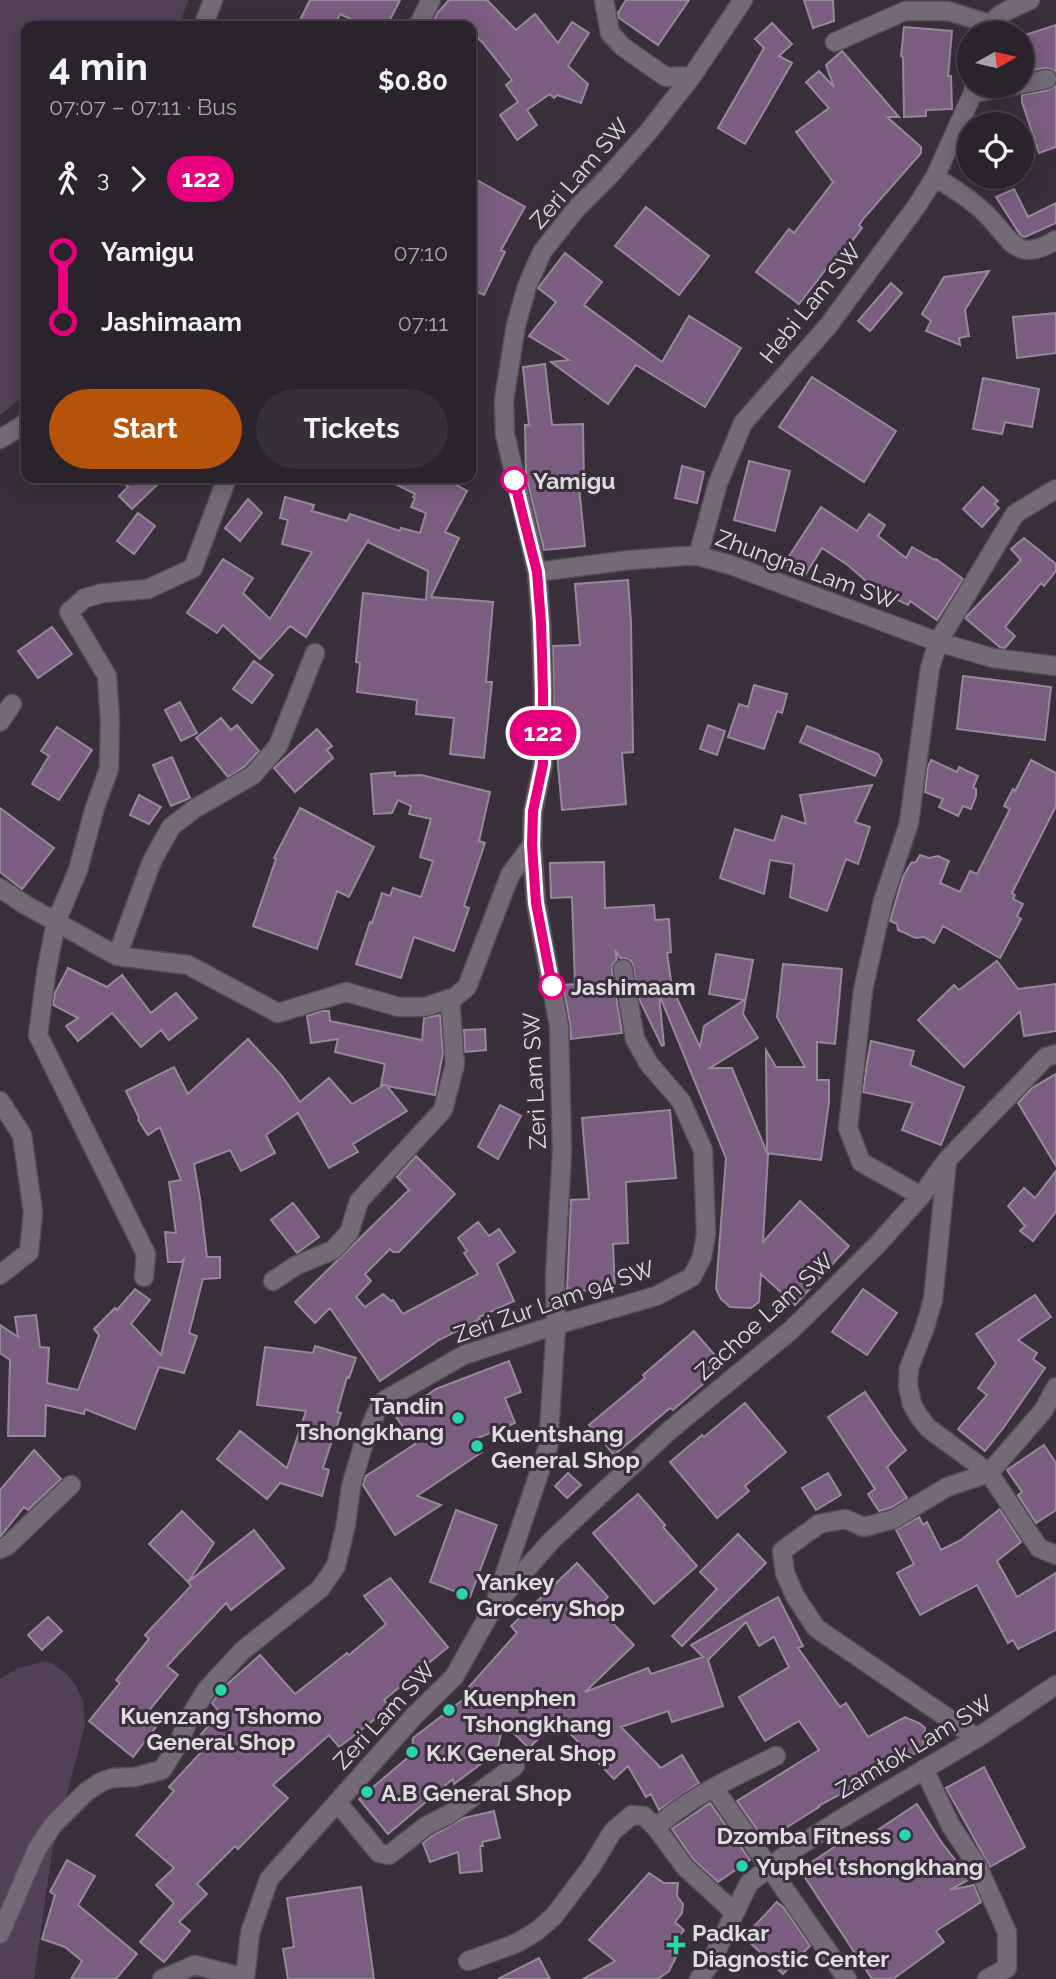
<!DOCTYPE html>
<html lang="en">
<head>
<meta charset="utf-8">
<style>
  body { margin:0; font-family:Raleway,sans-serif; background:#372f38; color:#f1f3f6; height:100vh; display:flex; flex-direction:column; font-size:26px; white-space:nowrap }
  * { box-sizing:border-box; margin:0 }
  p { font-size:23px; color:#a6a4a9 }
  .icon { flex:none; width:38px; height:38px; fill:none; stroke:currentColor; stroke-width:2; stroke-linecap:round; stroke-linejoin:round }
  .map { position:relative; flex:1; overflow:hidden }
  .panel { position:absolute; left:21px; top:21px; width:455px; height:462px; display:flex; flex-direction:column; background:#2b232c; border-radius:14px; box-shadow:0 4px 18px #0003,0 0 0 2px #474048 }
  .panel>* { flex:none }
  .badge { padding:0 14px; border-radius:23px; font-size:24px; line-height:46px }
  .needle { width:46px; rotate:82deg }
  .buttons { position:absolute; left:957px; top:21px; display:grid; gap:14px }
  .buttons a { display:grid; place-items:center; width:77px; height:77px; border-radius:50%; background:#2b232c; box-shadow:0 4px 18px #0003,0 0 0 2px #474048; font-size:35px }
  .map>.badge { position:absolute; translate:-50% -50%; box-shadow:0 0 0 4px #fff }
  .legs { display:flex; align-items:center; gap:10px; height:77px; padding:0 28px; font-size:23px }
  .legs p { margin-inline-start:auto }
  .headline { display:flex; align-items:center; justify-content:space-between; height:119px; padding:0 28px }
  h1 { font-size:38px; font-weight:700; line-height:52px }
  .primary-button { display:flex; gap:14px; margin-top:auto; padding:14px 28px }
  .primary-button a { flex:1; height:80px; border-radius:42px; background:#b45309; color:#fff; font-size:28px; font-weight:700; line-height:80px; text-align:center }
  .primary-button a+a { background:#372f38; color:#f1f3f6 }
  ul { padding:0 28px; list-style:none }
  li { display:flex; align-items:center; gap:24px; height:70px; font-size:26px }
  li i { display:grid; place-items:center; width:10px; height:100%; margin:0 9px; background:currentColor }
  li i::after { content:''; width:18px; height:18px; margin:-9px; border:5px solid; border-radius:50%; background:#2b232c }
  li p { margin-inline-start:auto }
  li:first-child i { background:linear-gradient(#0000 50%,currentColor 0) }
  li:last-child i { background:linear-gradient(currentColor 50%,#0000 0) }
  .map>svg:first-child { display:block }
</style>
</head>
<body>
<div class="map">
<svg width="1056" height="1979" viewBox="0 0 1056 1979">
  <rect width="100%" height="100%" fill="#392f3b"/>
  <path fill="#524056" d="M0,0H189L178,26H26V394L0,415Z
    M41,1662H50L67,1674L76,1686L83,1702L85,1725L52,1852L34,1979H0V1679L18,1668Z"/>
  <path fill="#7a5d80" stroke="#948997" stroke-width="2" d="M310,0H400L387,26H365L340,14L334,26H297Z
    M449,0H487L516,30L535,14L558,43L572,22L589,33L568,66L588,84L581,103L557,95L554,98L550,94L527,110L537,125L517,140L500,115L518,102L506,85L512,80L483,43L471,32V26H431L438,12Z
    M626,0H689L658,45L619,18L618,13Z
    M804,0H833L834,21L813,28Z
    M772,23L792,44L779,56L792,63L745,144L718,128L764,48L755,39Z
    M1056,25V72L1051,69L1045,68L1022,72V36Z
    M904,27L952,31L948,76H951L952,109L926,110V116L904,117L903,57L901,56Z
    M842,51L899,117H887L921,147V153L863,219L859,225L862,228L836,262L833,260L799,304L756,272L789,229L794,233L833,182L796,132L829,108L806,82L819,71L834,87L826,65Z
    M1056,85V147L1039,153L1022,102V95L1049,90Z
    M477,180L525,207L501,250L505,252L484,295L471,289V191Z
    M1014,189L1028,217L1056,203V223L1025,237L1021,236L996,197Z
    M646,207L709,256L679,295L615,246Z
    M565,253L602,282L584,305L662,362L689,316L741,348L705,407L636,365L608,404L551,362L569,360L529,336L556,302L538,288Z
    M989,271L965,310L969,336L959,338L960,345L926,331L931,321L922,314L944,277Z
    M891,283L902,293L870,331L858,321Z
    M1056,313V353L1017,358L1013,317Z
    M545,364L552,425L583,424L584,487H579L585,546L544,550L526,476L525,425H529L523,367Z
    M812,377L896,431L864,482L779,427Z
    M983,378L1039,389L1032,427L1005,422L1002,434L973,429Z
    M749,461L790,471L775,531L734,520Z
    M682,466L704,472L697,503L675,498Z
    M119,478H164L132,509L119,496L128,487Z
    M384,478H458L453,483L467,491L445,532L459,538L431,597L493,602L486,682H492L484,758L450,754L454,718L416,714L417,700L357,692L360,663L356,662L363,593L426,600L428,571L368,542V541L306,637L290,626L260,659L223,625L217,633L187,613L223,559L253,578L243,593L270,619L312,552L282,544L288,520L280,518L285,497L314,505L312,511L347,521L350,514L400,531L401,528L420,533L426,513L411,507L415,498L413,497L415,494Z
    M983,487L998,501L994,504L999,508L982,527L963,509Z
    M248,499L262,513L240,541L225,528Z
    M821,507L857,531L869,514L885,525L878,536L906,558L912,547L935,560L936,559L963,579L937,620L910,601L908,605L876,590L849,566L822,548L804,577L784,564Z
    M138,513L155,526L134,554L117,541Z
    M1024,538L1056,564V571L1044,586L1041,583L1005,627L1015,636L1005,648H1001L965,618L1021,560L1011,549Z
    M628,580L631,622L633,752L622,753L626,804L562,810L557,754H554L553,646L580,645L575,584Z
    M52,627L72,654L38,678L18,651Z
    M254,661L273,675L252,703L233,689Z
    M963,676L1051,687L1045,740L957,729Z
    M754,685L787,694L782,713L777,711L764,749L728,737L739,704L748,707Z
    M180,702L197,733L181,741L165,710Z
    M221,718L231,730L237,725L259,751L244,767L228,777L196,738Z
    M708,725L725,731L717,755L700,749Z
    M807,726L878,754L882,761L875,776L800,742Z
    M57,727L92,750L59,800L32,784L49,756L41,751Z
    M317,729L332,746L327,750L333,758L295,792L274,768Z
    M172,757L190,798L171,806L153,765Z
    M931,760L957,772L959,767L978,776L973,788L976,789V796L971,809L963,806L958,816L939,807L943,799L925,792L928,767Z
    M1031,760L1056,773V806L1012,893L1015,895L1013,899L1023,904L1017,916L1021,919L1000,958L943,926L934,943L924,937L916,938L898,930L897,924L890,921L903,877L911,863L916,862L920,855L929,858L938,856L949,861L940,883L960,892L970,871L977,874L1010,809L1004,806L1013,789L1015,791Z
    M395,772V776L421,775L490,792L479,841L485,843L464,906L469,908L454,951L414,937L401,978L356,964L370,922L372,923L382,893L390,896L393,888L421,897L433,861L420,857L431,819L409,814L411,806L398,800L392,813L374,814L371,774Z
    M872,785L855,822L870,827L858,864L846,859L827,911L790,897L794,864L770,860L764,894L720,878L735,829L774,841L782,816L806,824L800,795Z
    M139,795L161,807L149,824L130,815Z
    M0,808L54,848L22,889L0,872Z
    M300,808L374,847L349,897L337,891L317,949L253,926L276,859L274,858Z
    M604,862L605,908L654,905L655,920L669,919L671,952L667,953L672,988L700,1047L704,1026L744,1000L709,994L716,954L753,960L743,1014L758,1038L710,1068H732L768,1155L763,1242L800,1201L849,1246L795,1305L761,1274L759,1302L751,1308L730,1307L721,1299L716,1289L726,1158L659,994L664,1045L662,1046L640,1001L632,962L626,958H620L615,950L617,960L613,964L612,971L622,1033L571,1039L570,1024L563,985L575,984L572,897L551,898L550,863Z
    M997,961L1018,989L1056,984V1031L1024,1036L1020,1011L964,1067L918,1020L954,985L959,990Z
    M783,964L842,969L835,1044L817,1042V1080H829V1102L821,1160L767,1153L766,1050L776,1067H805L777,1017Z
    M68,968L107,987L122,975L151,1013L176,993L197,1018L169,1040L161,1030L141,1047L112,1013L78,1041L66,1026L78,1018L53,1005L55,993Z
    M322,1011H329L330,1021L422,1040L424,1018L440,1015L443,1053L435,1095L387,1086L407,1111L353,1144L358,1152L329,1168L298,1113L266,1135L275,1153L241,1171L230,1150L194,1164L200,1199L207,1257H220V1278L203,1279L189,1333L197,1336L184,1373L159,1367L135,1429L85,1409L84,1414L46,1405L45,1436H8L10,1360L0,1353V1325L18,1337L15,1317L36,1315L40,1347L49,1348L47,1383L78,1390L99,1335L94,1329L115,1308L117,1310L135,1289L150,1300L131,1324L161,1355L184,1259L181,1262H168L165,1232L176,1233L169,1182L181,1180L160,1127L148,1135L138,1120L139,1118L126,1091L174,1067L188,1094L248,1039L282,1076L300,1102L329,1078L352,1104L384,1085H381L385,1064L335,1052L338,1039L311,1043L307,1016Z
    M485,1029L486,1050L465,1052L464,1030Z
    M871,1041L914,1051L910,1065L964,1087L941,1145L902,1130L913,1103L863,1092L867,1063Z
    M1056,1074V1166L1018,1103L1032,1088Z
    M500,1105L521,1116L498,1159L478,1147Z
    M670,1110L676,1178L626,1182L628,1243L613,1244L615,1290L567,1291L571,1200L589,1199L582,1118Z
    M416,1156L455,1194L399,1252H393L390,1249L365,1274L371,1281L356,1297L365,1307L383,1294L391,1301L393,1300L403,1314L478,1274L464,1253L467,1251L458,1238L478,1222L489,1236L499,1229L515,1252L497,1264L514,1301L479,1317L480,1319L439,1340L380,1381L330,1308L315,1323L295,1302L409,1190L397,1177Z
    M1056,1171V1212L1033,1241L1020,1231L1025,1226L1008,1206L1024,1188L1035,1198Z
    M293,1203L319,1237L297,1253L271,1220Z
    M863,1289L897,1313L867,1355L832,1332Z
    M1035,1295L1051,1317L1018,1340L1037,1353L1033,1359L1045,1368L1004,1427L985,1451L958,1429L987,1395L978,1388L996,1363L976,1334Z
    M694,1331L724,1366L673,1410L670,1408L614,1455L589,1425L645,1378L643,1375Z
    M315,1346L356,1358L349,1378L347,1377L337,1412L341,1413L323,1468L329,1470L322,1496L280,1483L267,1499L217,1459L240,1431L287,1468L306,1411L257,1405L265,1347L313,1353Z
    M509,1361L521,1392L505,1398L515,1423L473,1440L482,1452L417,1496L441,1505L395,1535L363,1485L366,1476L415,1444L396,1417L436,1389Z
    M865,1392L893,1433L906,1450L887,1467L907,1498L890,1508L879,1511L868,1494L875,1489L828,1417Z
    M745,1403L786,1452L745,1486L749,1491L717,1518L670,1462L702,1435L704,1437Z
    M1044,1445L1056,1463V1510L1036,1523L1018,1495L1022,1492L1007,1470Z
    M34,1450L61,1479L28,1510L24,1507L0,1537V1490Z
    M568,1473L581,1485L567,1498L555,1486Z
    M828,1473L841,1495L816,1510L802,1488Z
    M638,1494L665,1525L663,1527L697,1566L654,1604L593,1533Z
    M1000,1509L1021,1542L997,1561L1017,1597L1056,1573V1630L1018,1649L1013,1640L1008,1643L977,1585L920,1615L897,1573L914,1564L896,1530L919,1517L923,1525L927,1522L941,1550L961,1540Z
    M456,1510L497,1525L470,1597L430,1582Z
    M182,1511L214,1543L188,1582L149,1544Z
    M254,1530L284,1568L231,1610L226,1603L167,1666L178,1675L147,1713L159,1723L133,1757L89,1721L120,1683L116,1680L149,1639L145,1635L191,1586L188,1582Z
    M738,1534L766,1563L682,1646L672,1636L717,1589L700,1572Z
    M577,1563L608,1597L597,1607L634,1645L585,1692L648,1668L651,1674L703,1657L691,1645L778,1597L803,1646L798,1648L840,1707L846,1703L868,1737L905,1717L919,1723L925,1728L923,1749L882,1771L883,1772L849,1792L848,1790L818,1806L819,1807L765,1841L737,1801L819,1750L799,1721L765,1741L739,1697L789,1667L774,1637L759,1646L746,1622L708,1660L723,1706L672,1722L668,1711L621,1727L661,1768L682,1755L699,1783L659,1810L651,1794L646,1797L628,1766L614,1779L557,1720L529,1748L503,1723L497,1752L454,1784L453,1779L388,1834L359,1799L412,1754L413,1738L473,1692L468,1688L517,1633L511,1626Z
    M390,1578L448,1647L384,1700L390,1707L351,1738L339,1747L329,1735L273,1785L288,1798L238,1849L235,1846L197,1884L207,1894L179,1922L190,1931L164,1962L140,1942L174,1903L156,1885L174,1868L136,1835L174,1791L169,1787L204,1749L195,1741L220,1713L212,1703L224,1687L260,1655L295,1694L347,1653L349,1655L386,1624L364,1596Z
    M48,1617L62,1631L42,1650L28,1635Z
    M984,1767L1025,1847L990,1867L946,1788Z
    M710,1803L750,1860L718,1882L693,1859L672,1829Z
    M917,1804L942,1843L970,1879L950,1890L974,1885L981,1902L936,1931L944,1942L893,1979H872L800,1870L849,1837L855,1845Z
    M494,1811L500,1838L482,1842L483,1846H480L482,1871L460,1873L458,1852L430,1862L423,1843L432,1836L464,1818Z
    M67,1860L95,1876L78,1905L137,1954L116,1979H71L82,1961L65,1947L42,1939L55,1895L50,1892Z
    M649,1873L664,1883H678L677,1896L683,1904L682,1913L675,1922L684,1930L669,1949L676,1957L669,1971L658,1979H583L615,1961L589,1940Z
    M361,1887L374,1979H288L283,1949L294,1947L287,1898Z
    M777,1902L784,1908L810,1946L783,1974L744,1937Z
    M539,1958L550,1979H498Z"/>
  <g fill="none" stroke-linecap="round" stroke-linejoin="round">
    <g stroke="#564e57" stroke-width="21">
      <path id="minor" d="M604,0L610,33L623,47L666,77L692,76
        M203,26L213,0
        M418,26L431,0
        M985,33C994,14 1012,8 1030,0
        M835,42L905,11H948L990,24
        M1022,84L1047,79
        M973,93L1013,86
        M935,177C952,188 970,198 985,213C1011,238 1015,265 1056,240
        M0,439L20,427L26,422
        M698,556L718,483L743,423L828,326L916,207L935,177L973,93L974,86
        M537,572L630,560L685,556H698L731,565L938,642L993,658L1056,666
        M0,722L12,704
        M0,888L24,904L117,956L188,965L278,1013L346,992L399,1007H425L455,997L467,987L510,875L532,845
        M117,956L152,861L171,827L194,809L253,775L278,746L315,653
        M0,1101L22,1135L33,1212L29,1252L0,1275
        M947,1160L933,1300L924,1330L909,1368L908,1386L912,1404L918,1415L928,1428L989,1473L1039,1548L1056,1555
        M921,1196L861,1162L848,1128L863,990L883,901L909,823L930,668L938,642L1015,514L1056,489
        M144,1277L146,1254L38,1035L46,974L56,922L78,870L95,807L109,769L110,721L107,676L69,612L85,598L103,593L148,589L193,568L227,478
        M273,1281L295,1266L333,1250L349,1233L359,1201L443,1110L455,1064L450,999
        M0,1549L7,1546L71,1485
        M501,1598L551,1541L614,1482L669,1431L790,1331L826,1296L877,1245L921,1196L947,1160L1046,1057L1056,1054
        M977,1738L816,1628L795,1596L785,1573L782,1551L819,1524L845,1519L864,1527L894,1519L947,1487L989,1473L1043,1411L1056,1387
        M924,1769L951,1826L978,1867L1007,1932V1968L987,1979
        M714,1788L847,1979
        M337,1802L379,1853L389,1855L426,1826L448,1815L515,1766
        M656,1828C689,1796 735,1777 776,1756
        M0,1934L37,1849L53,1825L86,1792L101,1782L112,1778L135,1777L162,1770L177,1746L191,1715L207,1689L242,1651L320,1589L336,1566L346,1524L351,1486L363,1446L376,1413L385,1400L464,1355L556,1325L656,1296L692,1277L702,1257L706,1235L703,1150L681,1101L649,1064L635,1039L623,969
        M468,1961L517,1943L537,1931L554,1916L591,1867L613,1831L632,1815L644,1816L656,1828L685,1867L735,1913
        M162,1979L195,1965L245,1978
        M245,1979L250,1933L269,1879L415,1715L454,1677L494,1606L548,1447L556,1325L555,1276L562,1152L559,1026L536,903L532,845L533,811L543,764V691L541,623L537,572L505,434L504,400L516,325L527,286L542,252L576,209L609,176L649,131L692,76L743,0
        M699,1979L710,1964L749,1883L787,1854L839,1820L977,1738L1056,1685"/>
    </g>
    <use href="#minor" stroke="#746977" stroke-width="18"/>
  </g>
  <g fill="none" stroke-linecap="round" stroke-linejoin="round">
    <g stroke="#fff" stroke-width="16">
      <path id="line-1" d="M514,480L537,572L541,623L543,691V764L533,811L532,845L536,903L552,986"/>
    </g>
    <use href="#line-1" stroke="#e6007e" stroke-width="10"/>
  </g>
  <g fill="#fff" stroke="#e6007e" stroke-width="3.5">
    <circle cx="514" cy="480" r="12"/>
    <circle cx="552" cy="986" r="12"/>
  </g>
  <g fill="#29d5ac" stroke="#392f3b" stroke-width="2.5">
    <circle cx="458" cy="1418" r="7"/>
    <circle cx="477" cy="1446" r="7"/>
    <circle cx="462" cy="1594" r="7"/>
    <circle cx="221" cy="1690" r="7"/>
    <circle cx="449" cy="1710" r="7"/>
    <circle cx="412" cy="1752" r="7"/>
    <circle cx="367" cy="1792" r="7"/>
    <circle cx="905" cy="1835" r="7"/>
    <circle cx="742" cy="1866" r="7"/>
    <path d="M672.5 1934.5h7v7h7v7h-7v7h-7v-7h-7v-7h7z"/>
  </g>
  <g text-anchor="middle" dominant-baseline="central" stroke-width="6" stroke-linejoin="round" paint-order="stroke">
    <g font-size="23" fill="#e0dae1" stroke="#392f3b">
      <text transform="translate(579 173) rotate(-49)">Zeri Lam SW</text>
      <text transform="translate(810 303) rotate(-51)">Hebi Lam SW</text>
      <text transform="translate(807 569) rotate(20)">Zhungna Lam SW</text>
      <text transform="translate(534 1081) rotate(-93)">Zeri Lam SW</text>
      <text transform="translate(554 1301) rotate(-19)">Zeri Zur Lam 94 SW</text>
      <text transform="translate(764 1316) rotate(-42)">Zachoe Lam SW</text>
      <text transform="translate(384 1715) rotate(-47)">Zeri Lam SW</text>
      <text transform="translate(914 1746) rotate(-31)">Zamtok Lam SW</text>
    </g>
    <g font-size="23" font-weight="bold" fill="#e0dae1" stroke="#392f3b" text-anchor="start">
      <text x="533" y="480">Yamigu</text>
      <text x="571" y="986">Jashimaam</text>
    </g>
    <g font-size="23" font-weight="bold" fill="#e0dae1" stroke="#392f3b" text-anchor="start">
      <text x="444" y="1405" text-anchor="end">Tandin<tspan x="444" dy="26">Tshongkhang</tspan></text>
      <text x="491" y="1433">Kuentshang<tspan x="491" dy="26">General Shop</tspan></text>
      <text x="476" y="1581">Yankey<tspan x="476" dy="26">Grocery Shop</tspan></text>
      <text x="463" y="1697">Kuenphen<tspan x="463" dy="26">Tshongkhang</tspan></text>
      <text x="221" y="1715" text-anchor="middle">Kuenzang Tshomo<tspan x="221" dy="26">General Shop</tspan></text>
      <text x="426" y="1752">K.K General Shop</text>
      <text x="381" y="1792">A.B General Shop</text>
      <text x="891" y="1835" text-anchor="end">Dzomba Fitness</text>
      <text x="756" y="1866">Yuphel tshongkhang</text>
      <text x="692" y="1932">Padkar<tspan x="692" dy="26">Diagnostic Center</tspan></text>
    </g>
  </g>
</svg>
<div class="buttons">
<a><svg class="needle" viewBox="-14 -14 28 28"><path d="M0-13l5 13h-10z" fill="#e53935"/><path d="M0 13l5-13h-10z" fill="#a6a4a9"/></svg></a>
<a><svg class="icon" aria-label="locate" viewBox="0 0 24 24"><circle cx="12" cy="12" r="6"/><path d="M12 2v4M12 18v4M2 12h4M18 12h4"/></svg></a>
</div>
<b class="badge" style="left:543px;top:733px;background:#e6007e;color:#fff">122</b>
<section class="panel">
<div class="headline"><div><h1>4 min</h1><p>07:07 – 07:11 · Bus</p></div><b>$0.80</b></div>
<div class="legs"><svg class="icon" aria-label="walk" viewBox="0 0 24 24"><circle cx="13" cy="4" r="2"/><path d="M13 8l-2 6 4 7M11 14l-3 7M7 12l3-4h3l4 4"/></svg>3<svg class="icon" aria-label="forward" viewBox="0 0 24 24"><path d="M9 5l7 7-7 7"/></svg><b class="badge" style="background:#e6007e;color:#fff">122</b></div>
<ul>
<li><i style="color:#e6007e"></i><b>Yamigu</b><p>07:10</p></li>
<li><i style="color:#e6007e"></i><b>Jashimaam</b><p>07:11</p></li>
</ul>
<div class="primary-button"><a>Start</a><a>Tickets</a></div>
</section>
</div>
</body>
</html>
